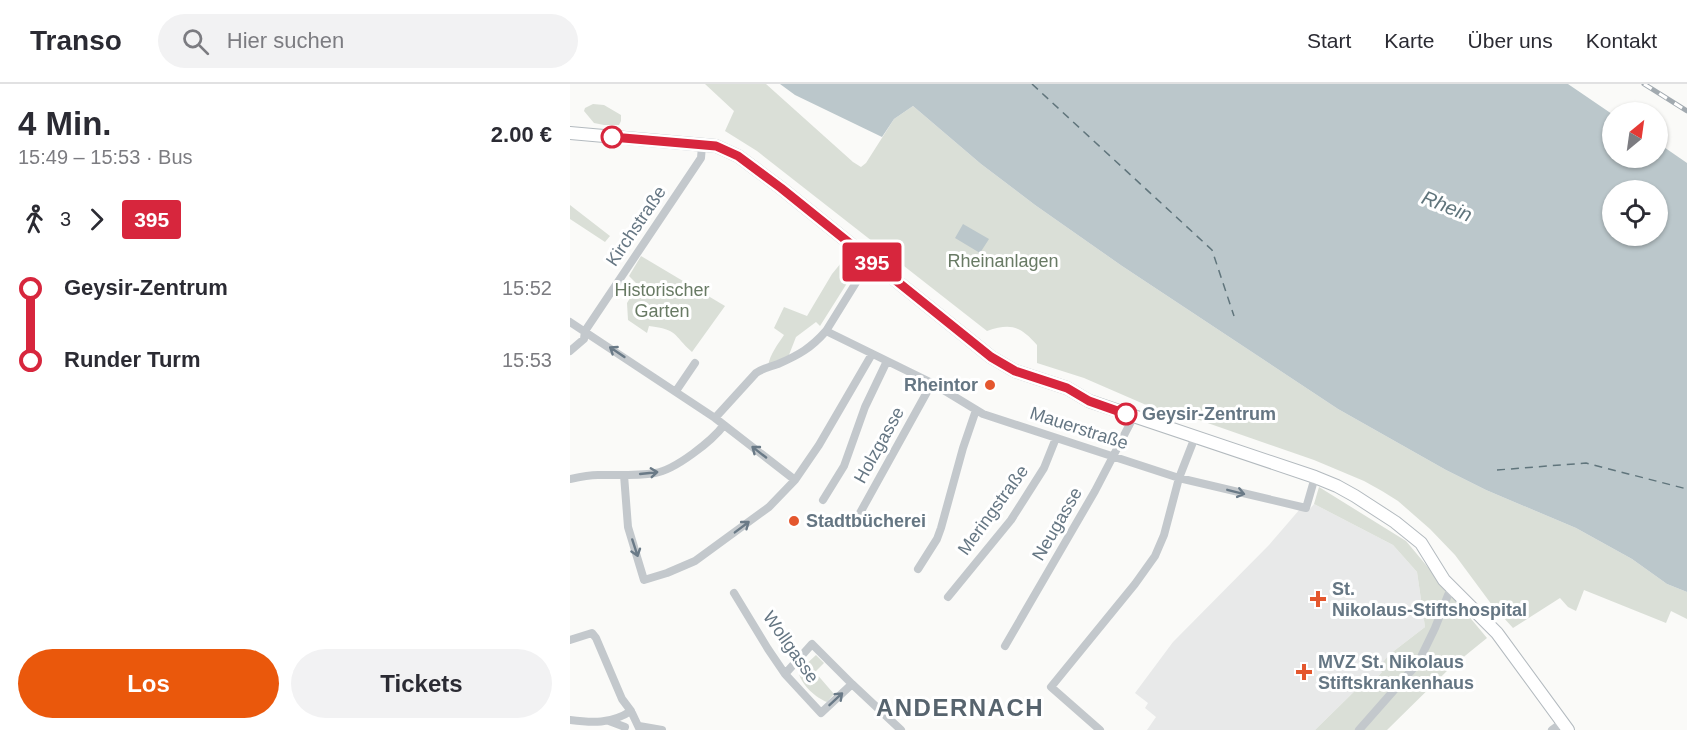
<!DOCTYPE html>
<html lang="de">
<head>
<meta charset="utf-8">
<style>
  body { margin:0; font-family:Arial,sans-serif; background:#f2f2f3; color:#2b2b33; height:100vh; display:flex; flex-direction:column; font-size:22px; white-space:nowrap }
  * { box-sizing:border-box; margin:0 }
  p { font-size:20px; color:#7c7c81 }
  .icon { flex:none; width:33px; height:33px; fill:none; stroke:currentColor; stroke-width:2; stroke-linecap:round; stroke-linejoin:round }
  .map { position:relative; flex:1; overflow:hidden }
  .drawer { display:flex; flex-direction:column; background:#fff; width:570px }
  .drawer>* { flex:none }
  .badge { padding:0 12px; border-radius:4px; font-size:21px; line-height:39px }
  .needle { width:39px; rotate:29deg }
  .buttons { position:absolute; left:1032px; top:18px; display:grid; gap:12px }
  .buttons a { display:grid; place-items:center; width:66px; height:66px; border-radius:50%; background:#fff; box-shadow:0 2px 4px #0004; font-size:30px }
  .map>.badge { position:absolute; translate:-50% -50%; box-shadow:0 0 0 3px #fff }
  .legs { display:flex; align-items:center; gap:9px; height:66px; padding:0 18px; font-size:20px }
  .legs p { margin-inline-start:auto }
  .summary { display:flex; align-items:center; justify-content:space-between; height:102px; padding:0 18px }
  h1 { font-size:33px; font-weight:700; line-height:45px }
  .cta { display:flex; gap:12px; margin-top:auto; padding:12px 18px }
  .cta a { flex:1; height:69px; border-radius:36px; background:#ea580c; color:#fff; font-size:24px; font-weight:700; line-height:69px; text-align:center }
  .cta a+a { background:#f2f2f3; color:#2b2b33 }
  ul { padding:0 18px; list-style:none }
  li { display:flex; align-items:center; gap:21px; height:72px; font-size:22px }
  li i { display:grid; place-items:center; width:9px; height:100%; margin:0 8px; background:currentColor }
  li i::after { content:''; width:15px; height:15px; margin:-8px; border:4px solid; border-radius:50%; background:#fff }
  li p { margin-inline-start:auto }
  li:first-child i { background:linear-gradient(#0000 50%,currentColor 0) }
  li:last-child i { background:linear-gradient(currentColor 50%,#0000 0) }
  header { display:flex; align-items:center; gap:36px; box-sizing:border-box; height:84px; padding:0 30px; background:#fff; border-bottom:2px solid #e1e1e2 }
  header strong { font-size:28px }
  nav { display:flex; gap:33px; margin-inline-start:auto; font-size:21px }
  .search { width:420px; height:54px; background:#f2f2f3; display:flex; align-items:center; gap:15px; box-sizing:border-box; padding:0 21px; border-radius:33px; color:#7c7c81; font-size:22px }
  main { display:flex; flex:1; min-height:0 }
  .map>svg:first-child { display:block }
</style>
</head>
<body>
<header>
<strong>Transo</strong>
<div class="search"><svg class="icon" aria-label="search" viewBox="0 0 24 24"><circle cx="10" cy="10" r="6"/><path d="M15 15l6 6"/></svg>Hier suchen</div>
<nav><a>Start</a><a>Karte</a><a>Über uns</a><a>Kontakt</a></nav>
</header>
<main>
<section class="drawer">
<div class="summary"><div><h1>4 Min.</h1><p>15:49 – 15:53 · Bus</p></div><b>2.00 €</b></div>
<div class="legs"><svg class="icon" aria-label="walk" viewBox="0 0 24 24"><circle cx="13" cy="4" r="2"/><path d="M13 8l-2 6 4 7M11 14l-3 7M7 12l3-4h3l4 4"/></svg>3<svg class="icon" aria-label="forward" viewBox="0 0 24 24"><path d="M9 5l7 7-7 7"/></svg><b class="badge" style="background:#d7263d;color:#fff">395</b></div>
<ul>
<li><i style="color:#d7263d"></i><b>Geysir-Zentrum</b><p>15:52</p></li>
<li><i style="color:#d7263d"></i><b>Runder Turm</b><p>15:53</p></li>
</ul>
<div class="cta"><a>Los</a><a>Tickets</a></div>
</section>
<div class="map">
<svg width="1117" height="646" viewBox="0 0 1117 646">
  <rect width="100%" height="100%" fill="#fafaf8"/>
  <path fill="#e8e9e9" d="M744,420L823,461L847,488L855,543L820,570L812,588L802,597L798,594L745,646H577L586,633L575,624L578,619L565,609L603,558L699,461L730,425L739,426Z"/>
  <path fill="#dadfd7" d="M135,0H196L283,78L291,83L296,79L324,35L343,22L411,80L465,121L552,182L768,325L876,386L916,406L1006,444L1062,475L1097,500L1117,508V535L1101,527L1096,539L1014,506L1006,527L998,523L990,514L943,544L922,521L885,471L860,445L828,417L812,407L794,397L744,376L629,336L590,327L514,294L467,279V261C450,242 441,239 417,247L187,67L155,47L164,27Z
    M23,20L34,21L51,31V37L49,41H34L24,39L14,27L15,24Z
    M0,121L40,152L35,158L0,135Z
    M280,168L291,177L250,242L246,238L226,253L217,276L198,282C200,270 208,260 214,251L204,244L214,223L237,232L262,190Z
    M71,172L155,222L122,268C102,250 109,246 79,242L77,249L58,236L57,219L68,201L59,192Z
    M749,403L836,457L917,554L880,584L817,646H745L799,593L803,597L812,588L808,584L820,570L855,543L847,488L823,461L744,420Z
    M246,571L254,579L245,588L264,610L257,618C246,614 232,601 229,590L231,585Z"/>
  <path fill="#bbc7cb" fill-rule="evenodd" d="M210,0H998L1042,30V74H1088V59L1117,79V508L1097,500L1062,475L1006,444L916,406L876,386L768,325L552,182L465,121L411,80L343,22L324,35L312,53L225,11ZM1088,106V152H1042V106Z
    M393,140L419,155L410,169L385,154Z"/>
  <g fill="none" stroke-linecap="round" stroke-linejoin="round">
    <path stroke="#60757c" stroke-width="1.5" stroke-dasharray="8 6" stroke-linecap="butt" d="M462,0L642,166L664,232
      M927,386L1016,379L1117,405"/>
    <g stroke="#b3babf" stroke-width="14">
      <path id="secondary" d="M0,49L146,62L168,72L211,104L421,273L445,287L497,304L519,317L745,393L767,402L785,412L825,438L851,459L874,496L927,549L998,646"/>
    </g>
    <path stroke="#c3c8cc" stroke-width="8" d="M0,238L145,334L225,396
      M256,247L362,299L413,330L609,394L736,424L745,393
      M0,267L14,255L15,247L131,74L132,62
      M106,307L125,279
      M145,334L186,289C193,284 200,283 208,280C229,271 241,264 256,247L300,176
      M54,391L58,443L74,496L97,489L125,477L199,423L225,396L249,361L302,270
      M0,395C9,393 19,391 28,391C47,391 66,392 85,389C105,386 142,357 154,341
      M253,416L274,382L295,323L317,277
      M285,438L362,299
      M348,485L367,455L371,444L393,364L406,326
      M164,509L198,565L215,590L251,629L282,600
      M378,513L441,436L474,384L486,354
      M0,556L22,549L26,554L52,615L61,627L70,646
      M435,562L525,407L564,332
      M215,590L242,560L282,600L331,646
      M0,636C22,639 41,640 61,627
      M39,637L55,643
      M69,642L92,646
      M530,646L481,603L565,500L585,472L594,451L609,394L625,353
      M789,646L848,579L865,544L878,511L882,505
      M982,646L993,638"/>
    <use href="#secondary" stroke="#fff" stroke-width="12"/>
    <g stroke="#a2aab0" stroke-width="5">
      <path id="rail" d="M1074,0L1117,27"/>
    </g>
    <use href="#rail" stroke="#fff" stroke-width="3" stroke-dasharray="9" stroke-linecap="butt"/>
  </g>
  <defs><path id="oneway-shaft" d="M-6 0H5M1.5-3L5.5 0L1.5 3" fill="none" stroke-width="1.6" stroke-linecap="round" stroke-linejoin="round" transform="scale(1.5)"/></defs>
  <g stroke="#6a7a87">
    <use href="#oneway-shaft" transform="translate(47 268) rotate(-146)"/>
    <use href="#oneway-shaft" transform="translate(189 368) rotate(-142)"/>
    <use href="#oneway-shaft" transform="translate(79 389) rotate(-6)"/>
    <use href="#oneway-shaft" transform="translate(666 408) rotate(14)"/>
    <use href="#oneway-shaft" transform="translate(172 443) rotate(-37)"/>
    <use href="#oneway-shaft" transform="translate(65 464) rotate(72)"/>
    <use href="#oneway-shaft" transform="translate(266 615) rotate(-43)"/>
  </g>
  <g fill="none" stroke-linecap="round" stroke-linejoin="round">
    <g stroke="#fff" stroke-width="14">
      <path id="line-1" d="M42,53L146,62L168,72L211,104L421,273L445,287L497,304L519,317L556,330"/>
    </g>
    <use href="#line-1" stroke="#d7263d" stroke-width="9"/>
  </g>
  <g fill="#fff" stroke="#d7263d" stroke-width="3">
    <circle cx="42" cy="53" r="10"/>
    <circle cx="556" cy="330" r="10"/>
  </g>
  <g fill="#e4572e" stroke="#fff" stroke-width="2">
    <circle cx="420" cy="301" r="6"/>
    <circle cx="224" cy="437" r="6"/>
    <path d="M745 506h6v6h6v6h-6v6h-6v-6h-6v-6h6z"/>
    <path d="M731 579h6v6h6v6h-6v6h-6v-6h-6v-6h6z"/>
  </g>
  <g text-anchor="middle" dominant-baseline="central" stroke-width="6" stroke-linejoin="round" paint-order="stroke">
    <g font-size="18" fill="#657683" stroke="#fff">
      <text transform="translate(66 142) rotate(-56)">Kirchstraße</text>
      <text transform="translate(509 344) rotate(18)">Mauerstraße</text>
      <text transform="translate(309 361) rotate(-61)">Holzgasse</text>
      <text transform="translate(423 426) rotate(-54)">Meringstraße</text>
      <text transform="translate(487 440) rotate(-60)">Neugasse</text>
      <text transform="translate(221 563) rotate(55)">Wollgasse</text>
    </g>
    <g font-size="18" fill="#687a64" stroke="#fff">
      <text x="433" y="177">Rheinanlagen</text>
      <text x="92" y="206">Historischer<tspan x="92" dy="21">Garten</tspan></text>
    </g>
    <g font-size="18" font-weight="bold" fill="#657683" stroke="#fff" text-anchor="start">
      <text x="408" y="301" text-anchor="end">Rheintor</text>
      <text x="236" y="437">Stadtbücherei</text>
      <text x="762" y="505">St.<tspan x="762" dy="21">Nikolaus-Stiftshospital</tspan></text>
      <text x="748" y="578">MVZ St. Nikolaus<tspan x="748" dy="21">Stiftskrankenhaus</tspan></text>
    </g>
    <g font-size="18" font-weight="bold" fill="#657683" stroke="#fff" text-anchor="start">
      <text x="572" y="330">Geysir-Zentrum</text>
    </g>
    <g font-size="20" font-style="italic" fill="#60757c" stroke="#fff">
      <text transform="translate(877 122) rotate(22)">Rhein</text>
    </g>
    <g font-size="24" font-weight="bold" letter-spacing="1.5" fill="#57646e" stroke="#fff">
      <text x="390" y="623">ANDERNACH</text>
    </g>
  </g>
</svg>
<div class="buttons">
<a><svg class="needle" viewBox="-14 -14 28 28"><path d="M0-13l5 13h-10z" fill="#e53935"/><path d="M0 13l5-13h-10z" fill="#7c7c81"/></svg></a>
<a><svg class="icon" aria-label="locate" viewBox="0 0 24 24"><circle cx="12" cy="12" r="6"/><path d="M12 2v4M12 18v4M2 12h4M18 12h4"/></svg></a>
</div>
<b class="badge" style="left:302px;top:178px;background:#d7263d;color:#fff">395</b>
</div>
</main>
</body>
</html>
